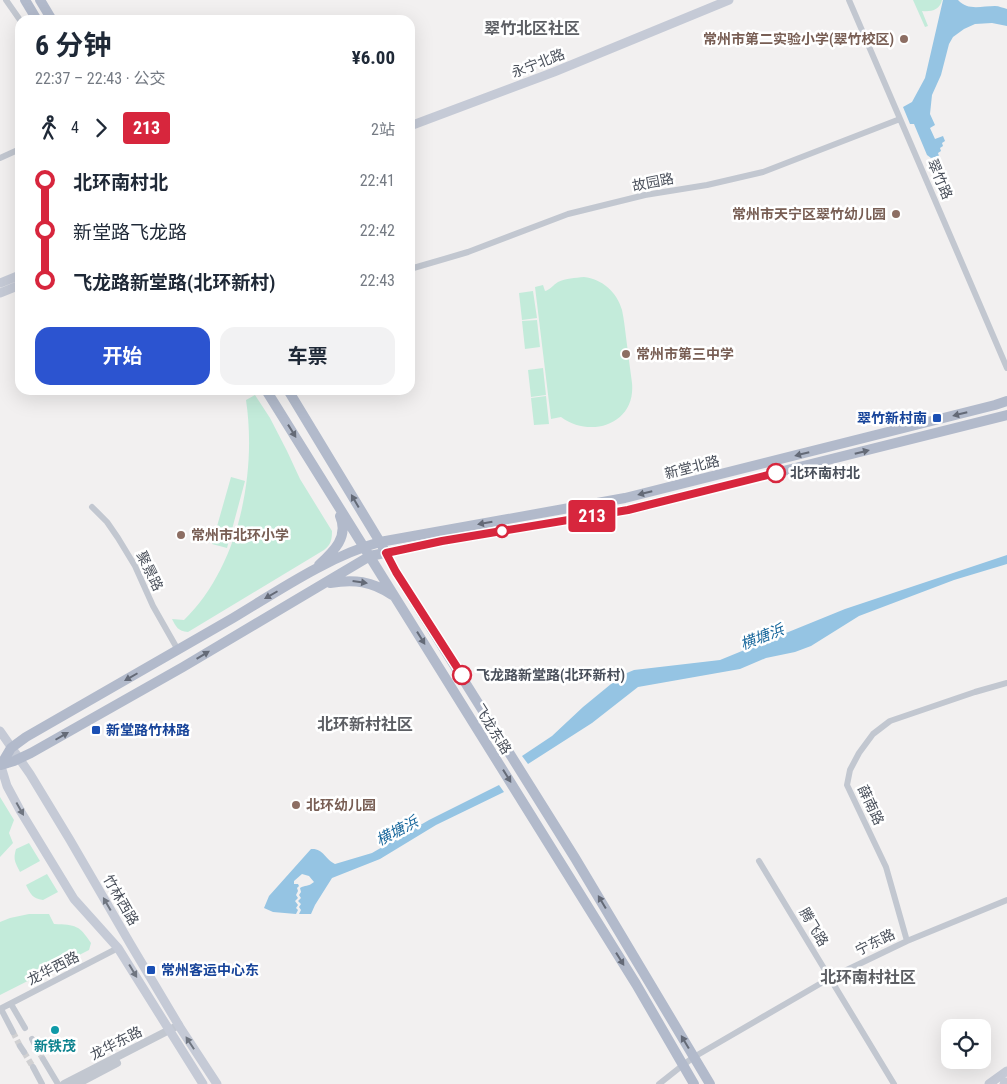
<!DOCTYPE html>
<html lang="zh">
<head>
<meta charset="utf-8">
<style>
  body { margin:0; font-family:"Roboto Condensed","Noto Sans SC",sans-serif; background:#f2f2f3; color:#1f2937; height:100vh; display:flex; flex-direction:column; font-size:19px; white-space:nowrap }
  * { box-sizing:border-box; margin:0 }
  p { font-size:16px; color:#747a83 }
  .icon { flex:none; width:28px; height:28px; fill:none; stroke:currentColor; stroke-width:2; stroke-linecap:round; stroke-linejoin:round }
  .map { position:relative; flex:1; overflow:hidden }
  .panel { position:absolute; left:15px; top:15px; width:400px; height:380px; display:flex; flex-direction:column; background:#fff; border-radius:15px; box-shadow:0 5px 20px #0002 }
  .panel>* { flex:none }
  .badge { padding:0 10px; border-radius:4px; font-size:18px; line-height:32px }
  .buttons { position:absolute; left:941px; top:1019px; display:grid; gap:10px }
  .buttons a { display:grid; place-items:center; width:50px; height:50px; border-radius:10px; background:#fff; box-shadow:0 5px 20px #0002; font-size:25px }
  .map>.badge { position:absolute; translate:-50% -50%; box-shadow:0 0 0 2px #fff }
  .legs { display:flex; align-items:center; gap:8px; height:55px; padding:0 20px; font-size:16px }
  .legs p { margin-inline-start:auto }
  .summary { display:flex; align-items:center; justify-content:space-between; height:85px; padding:0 20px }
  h1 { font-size:28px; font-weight:700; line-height:38px }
  .primary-button { display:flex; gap:10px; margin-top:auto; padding:10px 20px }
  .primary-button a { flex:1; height:58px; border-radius:15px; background:#2c54d0; color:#fff; font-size:20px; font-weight:700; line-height:58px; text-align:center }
  .primary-button a+a { background:#f2f2f3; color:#1f2937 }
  ul { padding:0 20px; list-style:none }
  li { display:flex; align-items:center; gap:18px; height:50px; font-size:19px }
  li i { display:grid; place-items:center; width:8px; height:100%; margin:0 6px; background:currentColor }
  li i::after { content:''; width:12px; height:12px; margin:-6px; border:4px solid; border-radius:50%; background:#fff }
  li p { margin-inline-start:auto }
  li:first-child i { background:linear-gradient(#0000 50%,currentColor 0) }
  li:last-child i { background:linear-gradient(currentColor 50%,#0000 0) }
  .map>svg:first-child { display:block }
</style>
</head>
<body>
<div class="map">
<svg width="1007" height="1084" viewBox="0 0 1007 1084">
  <rect width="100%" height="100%" fill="#f2f0f0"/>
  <path fill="#c3ebda" d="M913,0H942C940,10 931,12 922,11L928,26L925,27Z
    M584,277C602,279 617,292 622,310C624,319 625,329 626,337C628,353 630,368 632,383C636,424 591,439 561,417L551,419L535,287L543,285L545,291C550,290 553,285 558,282C566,278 575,278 584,277Z
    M533,291L537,318L522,320L519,293Z
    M537,320L540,347L525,349L522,321Z
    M543,368L546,395L531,397L528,370Z
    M255,395L270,418L287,451L300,479L332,531C332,539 331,545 324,550L188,632C178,631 176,627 172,619L184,620C239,567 257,473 246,400Z
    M546,396L549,424L534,425L531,398Z
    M231,477L245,481L227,548L212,544Z
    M0,797L14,820L9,833L13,843L0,857Z
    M29,843L40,861L20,872C15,862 13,860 16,849Z
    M47,874L58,892L43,900C32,898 31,895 26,885Z
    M29,914H49L54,924C76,925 79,925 91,943L89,950L0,995V922L10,918Z"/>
  <path fill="#95c4e3" d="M943,0H958C968,11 981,6 995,6C999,6 1003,8 1007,9V26L992,23L975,24L964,29L953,37L949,44L941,75L932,95L930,114L935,125L930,128L935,139L943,136L945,141L942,143L943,146L940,148L941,151L938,153L939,156L931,158L927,155L914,124H910L903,107L912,102L925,78Z
    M1007,555V564L954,580L859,616L811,646L795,652L766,658L740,669L638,687L592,723L528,764L522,756L552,736L583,707L622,675L634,670L720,660L845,609Z
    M499,785L504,792L436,825L380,859L332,878L315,905L311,914H299L301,910L299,907L301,904L298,901L301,898L299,895L301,892L300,888C305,885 308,887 314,882L309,876L302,874L294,881V884H298L299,886L297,888L298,891L296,895L298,898L295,901L298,905L296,908L298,910L296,914L273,912L264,908L269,896L311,849C323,848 325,859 335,864L372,853L429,820Z"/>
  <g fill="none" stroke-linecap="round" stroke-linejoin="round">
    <path stroke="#d0d0d2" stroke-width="6" stroke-dasharray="6 3" stroke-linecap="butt" d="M13,1032L20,1046
      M36,1047L43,1059
      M24,1052L33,1067"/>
    <path stroke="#c2c7d0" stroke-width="6" d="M6,0L20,20
      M849,0L1007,368
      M0,158L20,149
      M410,269L468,252L568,214L645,195L707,185L763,172L900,119
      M92,507L107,522L118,538L135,566L153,606L178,650
      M759,861L894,1084
      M907,941L886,867L847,785L850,770L859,753L873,734L890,721L975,692L1007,683
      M11,1004L25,1028
      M0,1009L118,948
      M1,1009L13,1032
      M32,1039L36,1047
      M20,1046L24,1052
      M43,1059L58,1084
      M33,1067L42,1084
      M659,1084L683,1065L694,1057L830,978L907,941L1007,900"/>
    <path stroke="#c2c7d0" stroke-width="8" d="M64,1084L179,1025
      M77,1084L117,1063"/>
    <path stroke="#c5cad6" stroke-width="9" d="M410,126L554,72L729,0
      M0,283L20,275
      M0,293L20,285
      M0,731L30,774L70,840L131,945L181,1029L217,1084
      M0,763L7,786L21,812L74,899L118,948L203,1084
      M989,1084L1007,1071
      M1004,1084L1007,1082"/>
    <path stroke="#b2bacb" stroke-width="10" d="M25,0L37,20
      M40,0L52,20
      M266,390L636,984L694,1084
      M288,390L380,542L396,572L575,858L710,1084
      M319,565C334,551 349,537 340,516
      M330,583C354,579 372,581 392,595
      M1,765L11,748L26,737C95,698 164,658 233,618C278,591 329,556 380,542L625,498L995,405L1007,401
      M1,765L14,761L31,753L183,667L370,556L442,541L628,510L1007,415"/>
  </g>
  <defs><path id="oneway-solid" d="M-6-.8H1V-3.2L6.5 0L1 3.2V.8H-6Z" transform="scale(1.25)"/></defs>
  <g fill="#646a77">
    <use href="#oneway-solid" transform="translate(960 414) rotate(166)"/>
    <use href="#oneway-solid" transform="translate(292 431) rotate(58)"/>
    <use href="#oneway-solid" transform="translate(862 452) rotate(-14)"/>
    <use href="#oneway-solid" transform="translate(802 454) rotate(166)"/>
    <use href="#oneway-solid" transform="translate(645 493) rotate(166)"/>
    <use href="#oneway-solid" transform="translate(355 501) rotate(-120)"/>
    <use href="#oneway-solid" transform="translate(485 523) rotate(170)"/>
    <use href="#oneway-solid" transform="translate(360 582) rotate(8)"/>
    <use href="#oneway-solid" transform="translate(271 595) rotate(150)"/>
    <use href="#oneway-solid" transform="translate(421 638) rotate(58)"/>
    <use href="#oneway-solid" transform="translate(203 655) rotate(-31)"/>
    <use href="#oneway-solid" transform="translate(131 677) rotate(150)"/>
    <use href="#oneway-solid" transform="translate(62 736) rotate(-30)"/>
    <use href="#oneway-solid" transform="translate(507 776) rotate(58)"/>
    <use href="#oneway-solid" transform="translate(602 902) rotate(-121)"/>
    <use href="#oneway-solid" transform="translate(620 959) rotate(58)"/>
    <use href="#oneway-solid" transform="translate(685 1042) rotate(-121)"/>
  </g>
  <g fill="#6f7580">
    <use href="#oneway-solid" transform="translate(20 809) rotate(61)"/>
    <use href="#oneway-solid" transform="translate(107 904) rotate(-120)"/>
    <use href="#oneway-solid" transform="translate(133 971) rotate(59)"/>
    <use href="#oneway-solid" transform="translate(190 1043) rotate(-123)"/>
  </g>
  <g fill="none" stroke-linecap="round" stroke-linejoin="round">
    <g stroke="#fff" stroke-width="11">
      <path id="line-1" d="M462,675L396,572L386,553L442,541L628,510L776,473"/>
    </g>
    <use href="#line-1" stroke="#d7263d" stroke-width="8"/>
  </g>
  <g fill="#8d6e63" stroke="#fff" stroke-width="2">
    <circle cx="904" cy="39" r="5"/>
    <circle cx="896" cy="214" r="5"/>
    <circle cx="626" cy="354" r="5"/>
    <circle cx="181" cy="535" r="5"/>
    <circle cx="296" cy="805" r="5"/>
  </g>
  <g fill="#1a4fb4" stroke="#fff" stroke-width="2">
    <rect x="932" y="413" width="10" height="10" rx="2.5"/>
    <rect x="91" y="725" width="10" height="10" rx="2.5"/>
    <rect x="146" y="965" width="10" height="10" rx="2.5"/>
  </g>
  <g fill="#fff" stroke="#d7263d" stroke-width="2.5">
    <circle cx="776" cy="473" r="9"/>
    <circle cx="502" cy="531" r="6"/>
    <circle cx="462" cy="675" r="9"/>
  </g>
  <circle fill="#0f9aa8" stroke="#fff" stroke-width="2" cx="55" cy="1030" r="5"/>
  <g text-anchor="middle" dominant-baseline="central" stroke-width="5" stroke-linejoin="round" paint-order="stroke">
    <g font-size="14" font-weight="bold" fill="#785e54" stroke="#fff" text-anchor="start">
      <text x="894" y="39" text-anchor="end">常州市第二实验小学(翠竹校区)</text>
      <text x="886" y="214" text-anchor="end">常州市天宁区翠竹幼儿园</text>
      <text x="636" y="354">常州市第三中学</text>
      <text x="191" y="535">常州市北环小学</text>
      <text x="306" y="805">北环幼儿园</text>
    </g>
    <g font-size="14" fill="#4a505b" stroke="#fff">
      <text transform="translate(538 63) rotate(-21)">永宁北路</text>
      <text transform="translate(940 179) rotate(67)">翠竹路</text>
      <text transform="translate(653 182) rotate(-11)">故园路</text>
      <text transform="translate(692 467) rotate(-14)">新堂北路</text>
      <text transform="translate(150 571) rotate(64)">聚景路</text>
      <text transform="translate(493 729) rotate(58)">飞龙东路</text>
      <text transform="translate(871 805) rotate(65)">薛南路</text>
      <text transform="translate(121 900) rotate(60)">竹林西路</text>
      <text transform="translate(814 927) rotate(59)">腾飞路</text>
      <text transform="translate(875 942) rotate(-26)">宁东路</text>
      <text transform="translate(53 968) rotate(-27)">龙华西路</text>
      <text transform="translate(116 1043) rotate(-27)">龙华东路</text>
    </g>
    <g font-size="14" font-weight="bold" fill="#164399" stroke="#fff" text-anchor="start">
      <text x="927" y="418" text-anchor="end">翠竹新村南</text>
      <text x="106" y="730">新堂路竹林路</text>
      <text x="161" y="970">常州客运中心东</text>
    </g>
    <g font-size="14" font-weight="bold" fill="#4a505b" stroke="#fff" text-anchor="start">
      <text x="790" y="473">北环南村北</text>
      <text x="476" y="675">飞龙路新堂路(北环新村)</text>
    </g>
    <g font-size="14" font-weight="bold" fill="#0d838f" stroke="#fff">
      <text x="55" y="1046">新铁茂</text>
    </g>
    <g font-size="15" font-style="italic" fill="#1b699d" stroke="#fff">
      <text transform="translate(762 637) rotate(-21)">横塘浜</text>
      <text transform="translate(397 831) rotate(-28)">横塘浜</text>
    </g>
    <g font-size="16" font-weight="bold" fill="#5d5f64" stroke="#fff">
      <text x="532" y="28">翠竹北区社区</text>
      <text x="365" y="724">北环新村社区</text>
      <text x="868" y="977">北环南村社区</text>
    </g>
  </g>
</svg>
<div class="buttons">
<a><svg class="icon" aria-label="locate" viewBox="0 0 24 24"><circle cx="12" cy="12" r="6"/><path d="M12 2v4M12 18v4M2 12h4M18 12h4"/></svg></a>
</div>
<b class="badge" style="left:592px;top:516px;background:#d7263d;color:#fff">213</b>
<section class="panel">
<div class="summary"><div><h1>6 分钟</h1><p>22:37 – 22:43 · 公交</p></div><b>¥6.00</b></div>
<div class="legs"><svg class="icon" aria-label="walk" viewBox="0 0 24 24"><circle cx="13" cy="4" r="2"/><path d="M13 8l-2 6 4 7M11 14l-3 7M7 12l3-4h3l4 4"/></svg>4<svg class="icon" aria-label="forward" viewBox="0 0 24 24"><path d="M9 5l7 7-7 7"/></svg><b class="badge" style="background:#d7263d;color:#fff">213</b><p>2站</p></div>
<ul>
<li><i style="color:#d7263d"></i><b>北环南村北</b><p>22:41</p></li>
<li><i style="color:#d7263d"></i><span>新堂路飞龙路</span><p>22:42</p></li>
<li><i style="color:#d7263d"></i><b>飞龙路新堂路(北环新村)</b><p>22:43</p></li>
</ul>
<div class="primary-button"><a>开始</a><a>车票</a></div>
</section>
</div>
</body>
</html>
